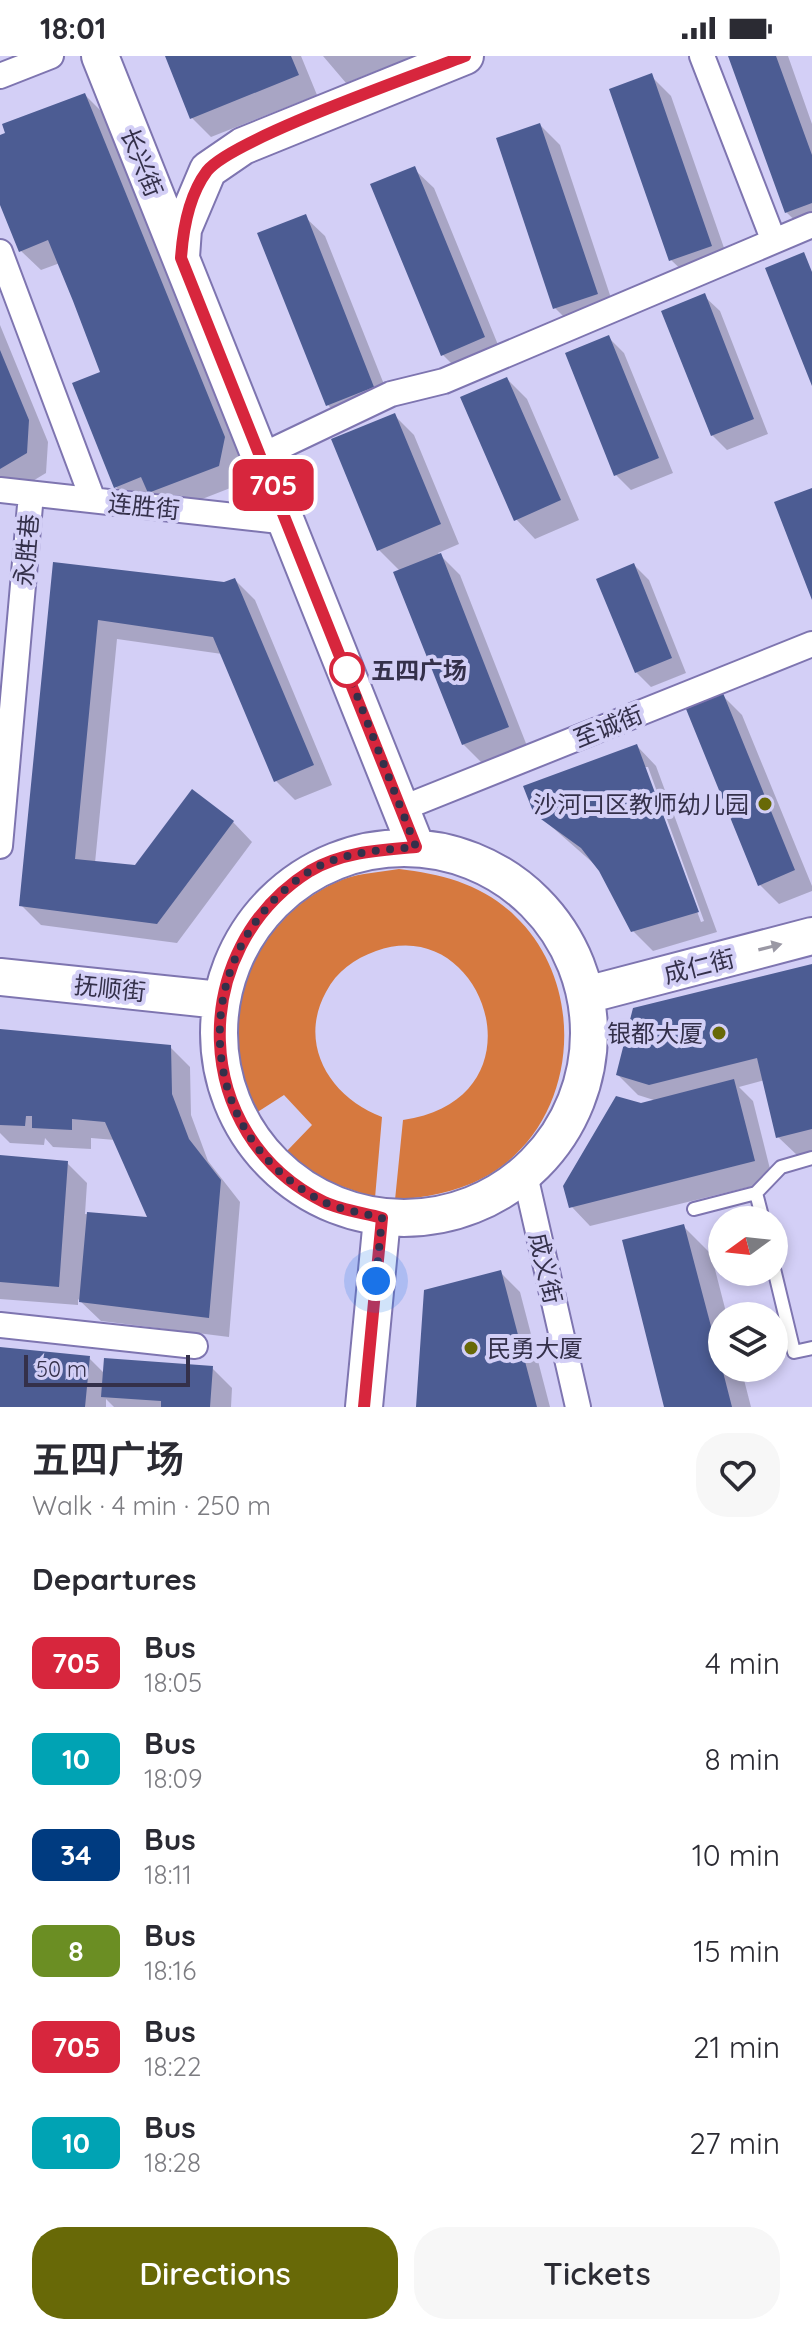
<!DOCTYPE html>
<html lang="en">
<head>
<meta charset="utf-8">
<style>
  body { margin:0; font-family:Quicksand,"Noto Sans SC",sans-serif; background:#f7f7f7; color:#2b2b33; height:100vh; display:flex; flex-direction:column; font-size:30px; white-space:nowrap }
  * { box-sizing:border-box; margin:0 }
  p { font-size:26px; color:#7c7c81 }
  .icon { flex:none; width:44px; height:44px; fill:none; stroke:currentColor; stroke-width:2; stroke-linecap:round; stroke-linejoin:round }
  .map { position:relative; height:1351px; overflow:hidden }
  .details { display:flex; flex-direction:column; background:#fff; flex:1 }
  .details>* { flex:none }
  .badge { padding:0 16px; border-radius:12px; font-size:28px; line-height:52px }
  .needle { width:52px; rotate:255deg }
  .fabs { position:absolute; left:708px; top:1150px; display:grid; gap:16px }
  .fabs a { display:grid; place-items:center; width:80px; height:80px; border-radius:50%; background:#fff; box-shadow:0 4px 12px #0003; font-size:40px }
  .scale { position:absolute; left:24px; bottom:20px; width:166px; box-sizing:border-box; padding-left:8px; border:4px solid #34304a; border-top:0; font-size:22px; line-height:28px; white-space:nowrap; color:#34304a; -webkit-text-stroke:6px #d3cff6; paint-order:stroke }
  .you { position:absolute; width:40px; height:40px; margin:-20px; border:6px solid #fff; border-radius:50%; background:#1a73e8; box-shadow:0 0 0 12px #1a73e833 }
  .map>.badge { position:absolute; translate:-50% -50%; box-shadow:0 0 0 4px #fff }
  h2 { padding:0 32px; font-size:30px; line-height:72px }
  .round { display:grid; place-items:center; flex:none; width:84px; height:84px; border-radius:32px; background:#f7f7f7 }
  .head { display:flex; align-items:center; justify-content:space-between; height:136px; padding:0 32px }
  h1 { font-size:38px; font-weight:600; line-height:60px }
  .cta { display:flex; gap:16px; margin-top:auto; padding:16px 32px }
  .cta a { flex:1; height:92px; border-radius:32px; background:#686907; color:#fff; font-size:32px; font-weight:600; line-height:92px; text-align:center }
  .cta a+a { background:#f7f7f7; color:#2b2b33 }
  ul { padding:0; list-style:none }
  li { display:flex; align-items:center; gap:24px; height:96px; padding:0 32px }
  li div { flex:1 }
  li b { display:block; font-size:30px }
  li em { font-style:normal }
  li .badge { min-width:88px; font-weight:700; text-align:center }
  .status { display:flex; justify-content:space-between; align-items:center; height:56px; padding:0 40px; background:#fff; direction:ltr }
  .status svg { height:22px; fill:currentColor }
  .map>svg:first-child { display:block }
</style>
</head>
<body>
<div class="status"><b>18:01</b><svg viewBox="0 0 49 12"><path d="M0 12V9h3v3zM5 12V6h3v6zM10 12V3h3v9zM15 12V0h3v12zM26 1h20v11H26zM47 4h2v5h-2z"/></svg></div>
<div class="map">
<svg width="812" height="1351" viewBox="0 0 812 1351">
  <rect width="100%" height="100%" fill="#d3cff6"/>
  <path fill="#d6793f" d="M399,813C442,818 482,828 515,860C591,932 578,1072 483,1122C454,1137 426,1141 395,1144L403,1064C549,1043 484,855 376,895C354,903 337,915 326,936C297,989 331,1042 382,1061L375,1142L318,1122L285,1097L312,1069L284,1039L256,1057C245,1030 235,1003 236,974C239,908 283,846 344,823C361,817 381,816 399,813Z"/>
  <path fill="#0003" fill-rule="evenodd" d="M167,0H301L317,39L211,81L191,61Z
    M323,0H414L346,27Z
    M730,0H788L812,68V173L806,175L786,156Z
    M651,20L671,40L730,209L691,223L671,204Z
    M85,39L105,59L243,402L238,429L169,456L135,451L116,431L103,317L60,207L41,214L21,195L0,144V81Z
    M540,69L560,89L616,257L574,271L555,252Z
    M414,113L434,132L503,301L462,318L442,298Z
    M305,161L325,180L393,351L347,369L328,349Z
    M704,240L720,255L768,378L727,394L712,379Z
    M0,269L48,386L46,417L21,432L0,429Z
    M609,282L624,297L673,417L631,434L616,419Z
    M507,323L527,343L579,464L535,483L516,463Z
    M394,359L414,379L459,488L438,497L460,519L527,690L483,708L463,688L400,515L379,494Z
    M55,508L224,528L235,524L255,544L332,729L295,744L275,724L222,598L117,583L95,807L136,811L233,766L252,786L177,887L41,869L21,849Z
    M634,509L649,524L686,617L651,631L636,616Z
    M723,640L742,659L812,830V835L779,848L760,829Z
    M637,690L656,710L717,876L653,895L633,875L601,814L536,757ZM643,711H648L704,865L701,866Z
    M812,910V1097L798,1100L778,1081L765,1024L739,1031L753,1045L773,1125L590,1170L571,1150L641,1049L657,1045L638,1039L618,1019Z
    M0,975L170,991L190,1011L191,1059L208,1105L240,1146L229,1281L101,1265L78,1243V1249L0,1243V1101L67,1107L87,1127L85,1158L151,1163L115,1084L91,1082V1093L53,1091L45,1082L44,1089L10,1087L0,1077Z
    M683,1170L711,1198L727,1260H722V1312H741L751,1351H666Z
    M500,1216L520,1236L550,1351H418Z
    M0,1293L89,1302L104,1317L212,1312L232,1332L231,1351H114L106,1343V1351H0Z"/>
  <path fill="#4c5c93" d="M165,0H291L299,19L190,63Z
    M728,0H776L812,99V147L785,157Z
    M652,17L712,190L669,205L609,33Z
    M85,37L225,381L219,410L148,437L141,421L114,432L72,327L100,316L73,245L48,184L19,196L0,149V79L5,77L2,68Z
    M540,67L598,238L553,253L496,82Z
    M415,110L485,281L441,300L370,128Z
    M306,158L374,331L326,350L257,177Z
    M804,196L812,216V330L765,212Z
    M705,237L754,363L711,380L661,255Z
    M609,279L659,402L614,420L565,297Z
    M0,294L29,364L27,397L0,413Z
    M507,321L561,444L514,465L460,341Z
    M395,357L441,468L377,495L331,383Z
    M812,432V544L774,446Z
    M441,497L509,671L462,689L393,516Z
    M53,506L224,526L235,522L314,709L274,726L213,581L98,564L75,803L135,809L192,733L234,765L157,868L19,850Z
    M634,507L672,602L635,617L596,523Z
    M723,637L795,814L758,830L686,653Z
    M637,688L699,856L631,876L599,815L581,792L534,758L523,730Z
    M812,908V1073L776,1082L757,1002L649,1029L616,1019L633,952Z
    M0,973L171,989L172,1038L189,1083L221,1124L209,1262L79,1246L87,1156L147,1161L105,1066L72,1063V1074L32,1072V1060H26L25,1070L0,1069Z
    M734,1023L755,1105L569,1152L563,1130L616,1040L641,1047Z
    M0,1099L68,1105L59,1231L0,1226Z
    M684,1168L722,1312L732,1351H664L622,1184Z
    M501,1214L537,1351H416L424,1234Z
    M0,1291L90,1300L85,1351H0Z
    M104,1302L213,1310L210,1351H161V1345L101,1341Z"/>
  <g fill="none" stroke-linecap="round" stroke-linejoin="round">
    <g stroke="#7e75b0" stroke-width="16">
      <path id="lane" d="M694,1153L756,1137
        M763,1164L756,1137L781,1111L812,1102
        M774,1213L794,1296L812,1292"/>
    </g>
    <g stroke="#7e75b0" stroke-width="28">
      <path id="street" d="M702,0L773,183
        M0,20L51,0
        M0,196L93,444
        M261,400L391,338L444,325L812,169
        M0,434L288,466
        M403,752L812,588
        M0,790L31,438
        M525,1119L578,1351
        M0,1269L195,1290"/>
    </g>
    <g stroke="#7e75b0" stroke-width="40">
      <path id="secondary" d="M100,0L416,791
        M181,201L183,173L208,114L243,90L465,0
        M219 977a185 185 0 1 1 370 0a185 185 0 1 1-370 0Z
        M0,921L220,944
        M586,939L812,880
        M364,1351L382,1162"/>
    </g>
    <use href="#lane" stroke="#fff" stroke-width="12"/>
    <use href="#street" stroke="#fff" stroke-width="24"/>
    <use href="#secondary" stroke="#fff" stroke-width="36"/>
  </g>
  <defs><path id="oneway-solid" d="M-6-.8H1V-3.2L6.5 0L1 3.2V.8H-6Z" transform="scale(2)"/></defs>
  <use fill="#9a98a4" href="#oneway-solid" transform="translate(770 891) rotate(-14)"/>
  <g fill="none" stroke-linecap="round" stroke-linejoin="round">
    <g stroke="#fff" stroke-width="18">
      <path id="line" d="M364,1351L382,1162C364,1157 341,1154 324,1146C189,1079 186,893 310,815C342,796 380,794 416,791L181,202C183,173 189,139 207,115C232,83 417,19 465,0"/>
    </g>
    <use href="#line" stroke="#d7263d" stroke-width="12"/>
    <path stroke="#34304a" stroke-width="8" stroke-dasharray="0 14.4" d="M347,614L416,791C380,794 342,796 310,815C186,893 189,1079 324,1146C341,1154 364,1157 382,1162L376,1225"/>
  </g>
  <circle fill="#fff" stroke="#d7263d" stroke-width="4" cx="347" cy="614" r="16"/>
  <g fill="#686907" stroke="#d3cff6" stroke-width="3">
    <circle cx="765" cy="748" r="8"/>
    <circle cx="719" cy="977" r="8"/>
    <circle cx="471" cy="1292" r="8"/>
  </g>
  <g text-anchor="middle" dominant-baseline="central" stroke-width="8" stroke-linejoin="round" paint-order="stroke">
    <g font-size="24" fill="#34304a" stroke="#d3cff6">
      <text transform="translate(142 106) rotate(68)">长兴街</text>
      <text transform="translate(144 450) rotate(6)">连胜街</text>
      <text transform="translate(26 494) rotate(-85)">永胜巷</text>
      <text transform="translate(608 670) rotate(-22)">至诚街</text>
      <text transform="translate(699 910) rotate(-14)">成仁街</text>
      <text transform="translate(110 932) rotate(6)">抚顺街</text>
      <text transform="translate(546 1212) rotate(77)">成义街</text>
    </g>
    <g font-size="24" font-weight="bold" fill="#34304a" stroke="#d3cff6" text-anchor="start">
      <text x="371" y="614">五四广场</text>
    </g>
    <g font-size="24" fill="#34304a" stroke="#d3cff6" text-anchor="end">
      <text x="749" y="748">沙河口区教师幼儿园</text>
      <text x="703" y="977">银都大厦</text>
      <text x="487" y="1292" text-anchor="start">民勇大厦</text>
    </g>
  </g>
</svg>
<div class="fabs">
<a><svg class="needle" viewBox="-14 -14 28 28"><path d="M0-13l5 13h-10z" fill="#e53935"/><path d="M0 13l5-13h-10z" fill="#7c7c81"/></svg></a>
<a><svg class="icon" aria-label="layers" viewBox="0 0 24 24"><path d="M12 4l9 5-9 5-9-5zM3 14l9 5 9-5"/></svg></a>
</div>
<div class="scale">50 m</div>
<div class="you" style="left:376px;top:1225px"></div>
<b class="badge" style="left:273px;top:429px;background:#d7263d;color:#fff">705</b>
</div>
<section class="details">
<div class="head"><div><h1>五四广场</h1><p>Walk · 4 min · 250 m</p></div><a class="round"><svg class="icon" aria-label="heart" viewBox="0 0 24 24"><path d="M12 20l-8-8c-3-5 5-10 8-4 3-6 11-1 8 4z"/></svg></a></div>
<h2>Departures</h2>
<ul>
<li><span class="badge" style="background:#d7263d;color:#fff">705</span><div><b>Bus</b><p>18:05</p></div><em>4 min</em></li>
<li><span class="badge" style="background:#00a3b4;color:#fff">10</span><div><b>Bus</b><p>18:09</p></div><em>8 min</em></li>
<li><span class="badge" style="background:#003b80;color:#fff">34</span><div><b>Bus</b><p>18:11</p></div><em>10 min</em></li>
<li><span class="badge" style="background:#6b8e23;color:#fff">8</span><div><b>Bus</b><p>18:16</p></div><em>15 min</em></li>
<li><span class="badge" style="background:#d7263d;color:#fff">705</span><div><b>Bus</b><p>18:22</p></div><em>21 min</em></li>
<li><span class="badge" style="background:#00a3b4;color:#fff">10</span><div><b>Bus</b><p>18:28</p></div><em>27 min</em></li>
</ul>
<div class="cta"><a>Directions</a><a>Tickets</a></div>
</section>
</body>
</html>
